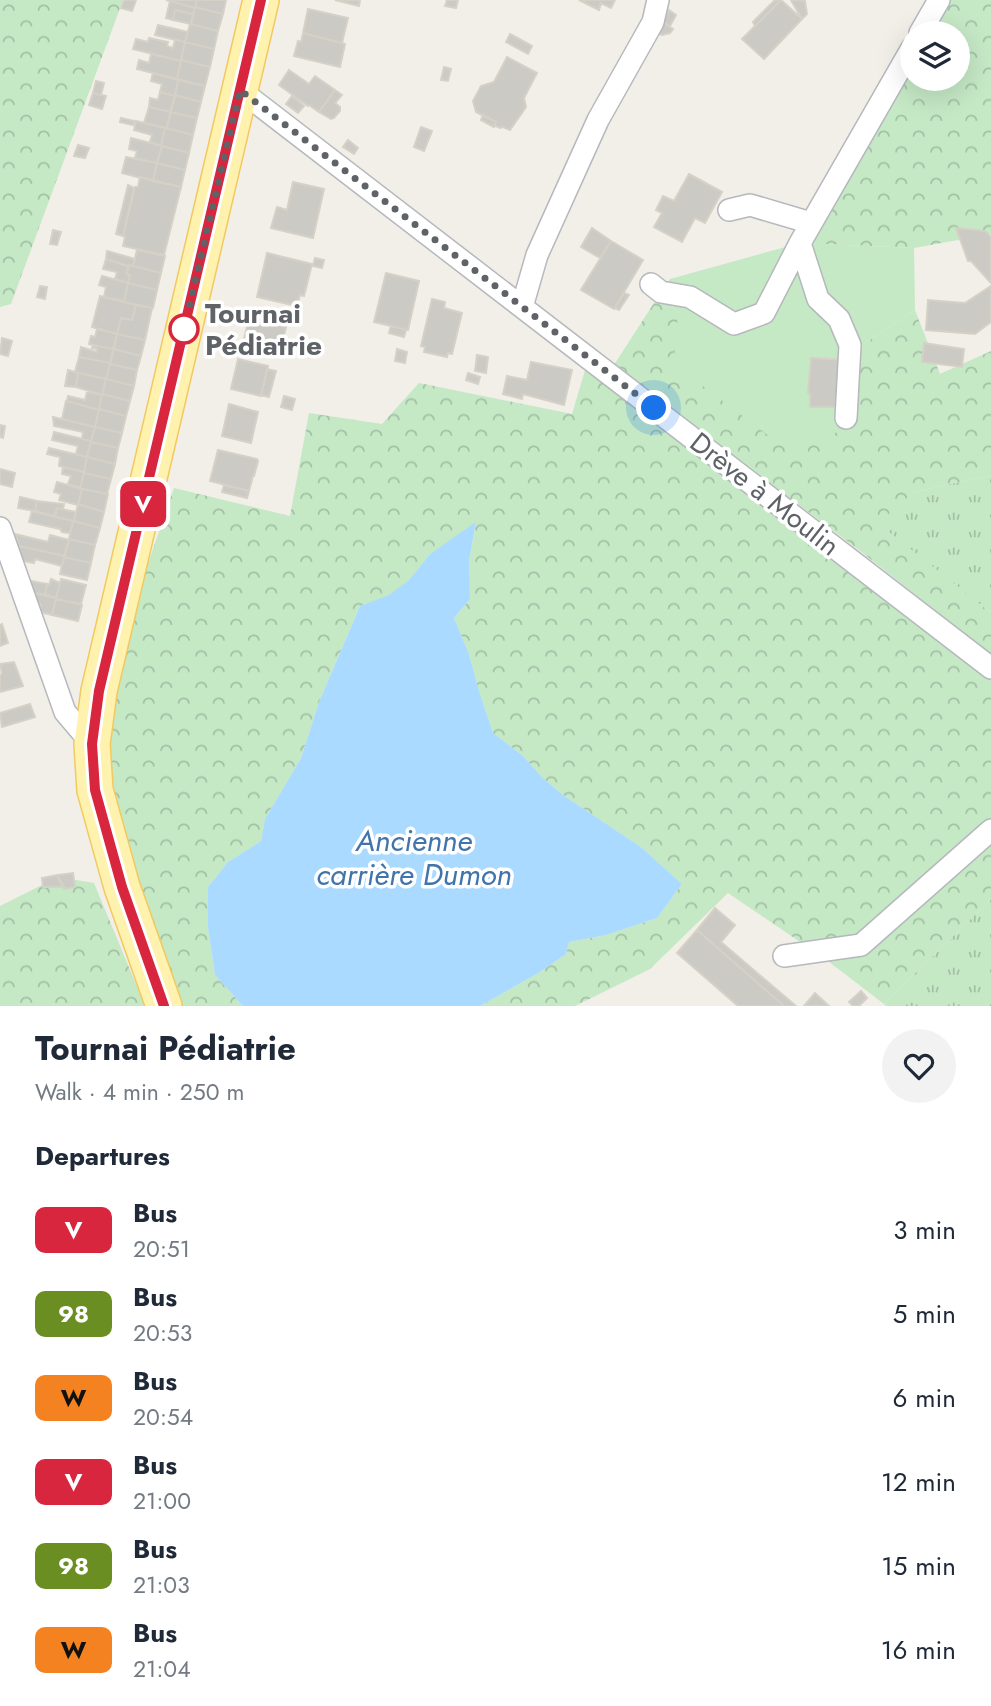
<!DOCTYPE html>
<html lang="en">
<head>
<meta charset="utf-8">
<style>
  body { margin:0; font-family:Jost,sans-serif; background:#f2f2f3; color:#1f2937; height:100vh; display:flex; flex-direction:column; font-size:26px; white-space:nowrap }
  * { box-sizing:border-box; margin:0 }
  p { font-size:23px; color:#747a83 }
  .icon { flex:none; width:38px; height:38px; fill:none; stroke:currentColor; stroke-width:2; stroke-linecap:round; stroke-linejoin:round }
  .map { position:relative; height:1006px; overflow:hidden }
  .side { display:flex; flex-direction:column; background:#fff; flex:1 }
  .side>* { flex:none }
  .badge { padding:0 14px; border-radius:10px; font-size:24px; line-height:46px }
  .controls { position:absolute; left:900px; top:21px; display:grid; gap:14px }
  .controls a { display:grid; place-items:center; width:70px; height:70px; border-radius:50%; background:#fff; box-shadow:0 7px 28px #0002; font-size:35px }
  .you { position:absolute; width:35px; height:35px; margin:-18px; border:5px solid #fff; border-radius:50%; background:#1a73e8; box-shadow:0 0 0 10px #1a73e833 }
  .map>.badge { position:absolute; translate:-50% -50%; box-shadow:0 0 0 4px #fff }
  h2 { padding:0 35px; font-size:26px; line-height:63px }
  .round { display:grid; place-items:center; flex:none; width:74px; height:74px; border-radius:37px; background:#f2f2f3 }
  .headline { display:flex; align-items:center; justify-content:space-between; height:119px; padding:0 35px }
  h1 { font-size:33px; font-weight:700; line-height:52px }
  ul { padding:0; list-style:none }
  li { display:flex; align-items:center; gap:21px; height:84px; padding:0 35px }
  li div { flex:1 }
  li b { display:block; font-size:26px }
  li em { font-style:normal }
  li .badge { min-width:77px; font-weight:700; text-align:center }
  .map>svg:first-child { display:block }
</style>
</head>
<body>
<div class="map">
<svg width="991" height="1006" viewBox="0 0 991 1006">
  <defs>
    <pattern id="grass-tufts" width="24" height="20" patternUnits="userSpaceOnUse" patternTransform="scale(1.75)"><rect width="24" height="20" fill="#c5e8c5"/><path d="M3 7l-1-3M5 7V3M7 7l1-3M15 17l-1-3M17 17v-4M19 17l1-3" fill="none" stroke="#a3c0a4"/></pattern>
    <pattern id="forest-crowns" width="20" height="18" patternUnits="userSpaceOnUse" patternTransform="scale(1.75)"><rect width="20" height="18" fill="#c5e8c5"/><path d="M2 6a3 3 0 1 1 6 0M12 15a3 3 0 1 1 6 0" fill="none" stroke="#a3c0a4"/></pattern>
  </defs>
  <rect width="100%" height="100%" fill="#f1efe8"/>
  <path fill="url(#grass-tufts)" d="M991,475V613L877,523L914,492Z
    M991,899V1006H886L884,1004Z"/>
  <path fill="url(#forest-crowns)" d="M0,0H123L11,304L0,307Z
    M939,0H991V234L914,248L800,243L912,48V79H957V33H920Z
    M661,292L678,313L856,349L915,310L940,374L991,351V475L914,492L878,523L991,613V654L864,554L614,365Z
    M586,367L991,678V899L884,1004L828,961L728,893L650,969L575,1006H480L540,972L566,954L569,942L606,935L657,918L682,884L641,847L563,795L542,777L522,755L493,733L479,691L469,654L454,618L470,599L469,561L476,523L430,554L409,580L389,596L360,606L319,702L301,758L265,819L261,841L228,862L208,887V928L215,975L243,1006H180L113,820L103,717L135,601L174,488L290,516L309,413L382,424L419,383L572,414Z
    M58,877L94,883L145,1006H0V906Z"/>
  <path fill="#c5e8c5" d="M800,243L914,248L915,310L856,349L852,426L790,452L674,364L678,313L661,292L670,279Z"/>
  <path fill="#aadaff" d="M476,522L469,561L470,599L454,618L469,654L479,691L493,733L522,755L542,777L563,795L641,847L682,884L657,918L606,935L569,942L566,954L540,972L480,1006H243L215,975L208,928V887L228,862L261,841L265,819L301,758L319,702L360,606L389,595L409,580L430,554Z"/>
  <path fill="#cccac5" stroke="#d6d1c6" stroke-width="2" d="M124,0H136L132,11L121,8Z
    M166,0H197L195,8Z
    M197,0H226L223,14L195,7Z
    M335,0H360L359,6Z
    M447,0H458L456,8L445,6Z
    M579,0H615L611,8L601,3L599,10Z
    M775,0H781L755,26L753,22Z
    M781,0L802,19L764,59L742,39Z
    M791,0L805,1L807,14L802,19Z
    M170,1L195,8L193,14L175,10L173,20L166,18Z
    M195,7L223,14L218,31L191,24Z
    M308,9L348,18L342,43L303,33Z
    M175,10L193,14L191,24L173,20Z
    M669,10L676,15L670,26L663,22Z
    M663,22L673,29L670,33L662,35L656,33Z
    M190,24L218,31L214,49L185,42Z
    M158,25L188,32L185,42L155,35Z
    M303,33L345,44L340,67L294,56L298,41L301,42Z
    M510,34L532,46L528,54L506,42Z
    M149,38L168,42L167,46L173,48L175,40L185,42L181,61L133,49L136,39L148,42Z
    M185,42L214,49L210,67L181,60Z
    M151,54L181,61L177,79L137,69L139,60L149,63Z
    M507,57L537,73L524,98L526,107L510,130L503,127L500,128L494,125L496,122L476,112L473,101L481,86L494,82Z
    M181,60L210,67L205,86L177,79Z
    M444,67L451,69L448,81L441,80Z
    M289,70L309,84L315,76L335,90L319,112L309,105L308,106L279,85Z
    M153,73L178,80L175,96L160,92L162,84L151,81Z
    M178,80L205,86L201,102L175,95Z
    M96,81L104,83L101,95L93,93Z
    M335,90L342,95L335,103L340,107V111L334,118L331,119L319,112Z
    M160,92L175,96L171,112L149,107L150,98L158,100Z
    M93,93L106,96L102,109L89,105Z
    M175,95L201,102L197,118L170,112Z
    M292,96L304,106L298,113L286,104Z
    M149,107L171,112L167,128L144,123Z
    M170,112L197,118L193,135L167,128Z
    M483,115L496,122L494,127L481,120Z
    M121,118L134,121L133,125L120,122Z
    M136,121L165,128L161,146L150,142L152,135L134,130Z
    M421,127L432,131L424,151L414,147Z
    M165,128L193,135L189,153L161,146Z
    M131,138L162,146L157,163L135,158L137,151L129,149Z
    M348,140L358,148L354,154L343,147Z
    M78,145L89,148L85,158L74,156Z
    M162,146L189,153L185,170L157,163Z
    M126,157L157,163L153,181L122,173Z
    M157,163L185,170L181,187L153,181Z
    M689,174L722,192L705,223L695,218L682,242L654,227L662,213L656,210L663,196L674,201Z
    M140,177L181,187L164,255L123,246L125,237L123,236L135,187H138Z
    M293,182L324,189L313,238L271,228L277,207L287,210Z
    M128,185L134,188L123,236L116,234Z
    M592,228L611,241L600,258L581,247Z
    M956,228L985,231L991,237V283L971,261H968Z
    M53,230L61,232L57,245L50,244Z
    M611,241L643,260L614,309L581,290Z
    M137,250L165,256L161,273L133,266Z
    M107,251L135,259L133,266L129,265L128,266L106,259Z
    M267,253L312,264L304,296L300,295L297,306L257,297Z
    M315,258L324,260L322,268L313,266Z
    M106,259L128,266L127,274L130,275L128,283L115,279L117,272L103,269Z
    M129,265L161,273L157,290L128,283L130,275L127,274Z
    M386,273L419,281L408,330L374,322Z
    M102,276L128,283L124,301L104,297L106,287L99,285Z
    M128,283L157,290L153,308L124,302Z
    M40,286L47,287L45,299L37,297Z
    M991,286V322L975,334L926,330L928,300L965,303Z
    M624,293L629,295L619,310L615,308Z
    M100,296L136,305L132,320L121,318L117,334L92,327Z
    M432,299L445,302L444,308L462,313L452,354L448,353L447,357L424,352L425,347L421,346Z
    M136,305L152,308L145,340L117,334L121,318L132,320Z
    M250,314L287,323L280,352L243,343Z
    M391,326L406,330L404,337L389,333Z
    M97,329L117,334L113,349L89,344L91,336L95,337Z
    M117,334L145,340L141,356L114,349Z
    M2,338L12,341L8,356L0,354Z
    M924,343L964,349L962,367L922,362Z
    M93,345L113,349L110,363L79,357L81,347L97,352V349L92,348Z
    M114,349L141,356L137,370L110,364Z
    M397,349L407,352L405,363L395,361Z
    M477,355L488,357L486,373L475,371Z
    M79,357L110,363L106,379L75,372Z
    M811,358L847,360L846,407H810V394L808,393Z
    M238,359L268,366L261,396L231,389Z
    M531,362L572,370L564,405L523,394L522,399L503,394L507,376L527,380Z
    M110,364L137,370L134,386L106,379Z
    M267,369L276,371L269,397L261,395Z
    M68,370L78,373L76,387L65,386Z
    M78,373L106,379L102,395L76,387Z
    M468,373L480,377L478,384L466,380Z
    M106,379L134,386L130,401L102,394Z
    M87,392L102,395L99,410L67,401L68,396L85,400Z
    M102,394L130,401L126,416L99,409Z
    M284,396L295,399L292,410L281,407Z
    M66,401L99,410L95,427L62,419Z
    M229,404L258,412L251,443L222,436Z
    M99,409L126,416L122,433L95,427Z
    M53,417L95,427L91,441L82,439L83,432L54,426Z
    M0,425L5,426L3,438L0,437Z
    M95,427L122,433L118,448L91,442Z
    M54,432L91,441L87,457L76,454L78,446L52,440Z
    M91,442L118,448L115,464L87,457Z
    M49,448L87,457L84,472L59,466L60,457L47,454Z
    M218,450L257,459L258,461L254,476H253L249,491L210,481Z
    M87,457L115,464L111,479L84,473Z
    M63,467L84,472L80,488L68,484L71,476L62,474Z
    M0,469L15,473L12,487L0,484Z
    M84,473L111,479L107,494L80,488Z
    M57,482L82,489L78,505L59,500L61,494L54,492Z
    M224,485L249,491L247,498L222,492Z
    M82,489L108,494L104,512L78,504Z
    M20,497L37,501L35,511L18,508Z
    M37,501L64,504L63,509L57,508L54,516L35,511Z
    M78,504L104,512L100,528L74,521Z
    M57,508L76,512L74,521L55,517Z
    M32,511L73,521L71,531L68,533L62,532L60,529L29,522Z
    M73,521L100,528L95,545L69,539Z
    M15,534L48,542L50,535L69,540L65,556L19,546Z
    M69,539L95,545L91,563L64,557Z
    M19,546L65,556L62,566L35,559L34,563L18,560Z
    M64,557L91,563L87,580L60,574Z
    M51,579L60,583L56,598L45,594L47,584L49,585Z
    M61,579L86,585L81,604L56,599Z
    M31,581L47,584L45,595L29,592L25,583Z
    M29,592L56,598L52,615L40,612L41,604L32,602Z
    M56,599L82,605L78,621L52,615Z
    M2,624L8,643L0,646V625Z
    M14,662L23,686L0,692V675L2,674L0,664Z
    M30,704L35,717L2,727L0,713Z
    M73,873L75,887L64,889L57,875Z
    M57,875L64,887H43L42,878Z
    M715,908L735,925L721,942L796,1006H784L697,930Z
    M697,930L784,1006H738L677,953Z
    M861,991L867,998L859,1006H853L849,1002Z
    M815,993L829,1006H804Z"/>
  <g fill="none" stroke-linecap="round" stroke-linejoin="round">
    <g stroke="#b5b8bc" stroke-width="24">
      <path id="minor" d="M920,33L939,0
        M240,90L991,668
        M729,210L750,205L811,223
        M651,284L661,292L690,297L734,324L764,313L800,243
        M522,307L537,255L598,120L653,22L658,0
        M846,418L850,345L839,319L818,299L800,243L912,48
        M0,528L65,712L92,744
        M784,956L861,945L991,830"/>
    </g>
    <g stroke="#f2c960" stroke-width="38">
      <path id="primary" d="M164,1006L122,887L95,790L92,744L99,691L261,0"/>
    </g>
    <use href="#minor" stroke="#fff" stroke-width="21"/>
    <use href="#primary" stroke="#fff2af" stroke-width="35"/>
  </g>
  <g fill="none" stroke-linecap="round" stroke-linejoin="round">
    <g stroke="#fff" stroke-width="16">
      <path id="line" d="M164,1006L122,887L95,790L92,744L99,691L261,0"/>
    </g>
    <use href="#line" stroke="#d7263d" stroke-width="10"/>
    <path stroke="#5f6368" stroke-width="7" stroke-dasharray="0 12.6" d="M184,329L240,90L654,408"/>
  </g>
  <circle fill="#fff" stroke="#d7263d" stroke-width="3.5" cx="184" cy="329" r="14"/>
  <g text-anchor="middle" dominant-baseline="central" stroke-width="7" stroke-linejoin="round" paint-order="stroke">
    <g font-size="28" font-weight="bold" fill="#5f6368" stroke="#fff" text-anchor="start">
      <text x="205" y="313">Tournai<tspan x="205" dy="32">Pédiatrie</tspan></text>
    </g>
    <g font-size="28" fill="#5f6368" stroke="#fff">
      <text transform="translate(765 494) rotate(38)">Drève à Moulin</text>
    </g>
    <g font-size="30" font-style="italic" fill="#4174aa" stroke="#fff">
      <text x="414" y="840">Ancienne<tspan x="414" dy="34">carrière Dumon</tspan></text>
    </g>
  </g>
</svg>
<div class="controls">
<a><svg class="icon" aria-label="layers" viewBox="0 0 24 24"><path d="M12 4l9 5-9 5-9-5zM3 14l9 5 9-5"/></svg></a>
</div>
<div class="you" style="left:654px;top:408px"></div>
<b class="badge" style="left:143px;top:504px;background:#d7263d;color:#fff">V</b>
</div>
<section class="side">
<div class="headline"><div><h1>Tournai Pédiatrie</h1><p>Walk · 4 min · 250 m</p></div><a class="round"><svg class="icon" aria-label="heart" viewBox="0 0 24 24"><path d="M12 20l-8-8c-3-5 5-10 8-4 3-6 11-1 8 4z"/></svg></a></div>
<h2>Departures</h2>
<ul>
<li><span class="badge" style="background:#d7263d;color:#fff">V</span><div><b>Bus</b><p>20:51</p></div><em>3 min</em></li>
<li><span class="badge" style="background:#6b8e23;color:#fff">98</span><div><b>Bus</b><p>20:53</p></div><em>5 min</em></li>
<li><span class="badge" style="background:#f58220;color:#111">W</span><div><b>Bus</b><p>20:54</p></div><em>6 min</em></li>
<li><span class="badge" style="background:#d7263d;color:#fff">V</span><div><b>Bus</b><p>21:00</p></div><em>12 min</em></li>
<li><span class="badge" style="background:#6b8e23;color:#fff">98</span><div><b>Bus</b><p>21:03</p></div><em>15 min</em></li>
<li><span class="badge" style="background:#f58220;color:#111">W</span><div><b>Bus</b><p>21:04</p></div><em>16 min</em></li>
</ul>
</section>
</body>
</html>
